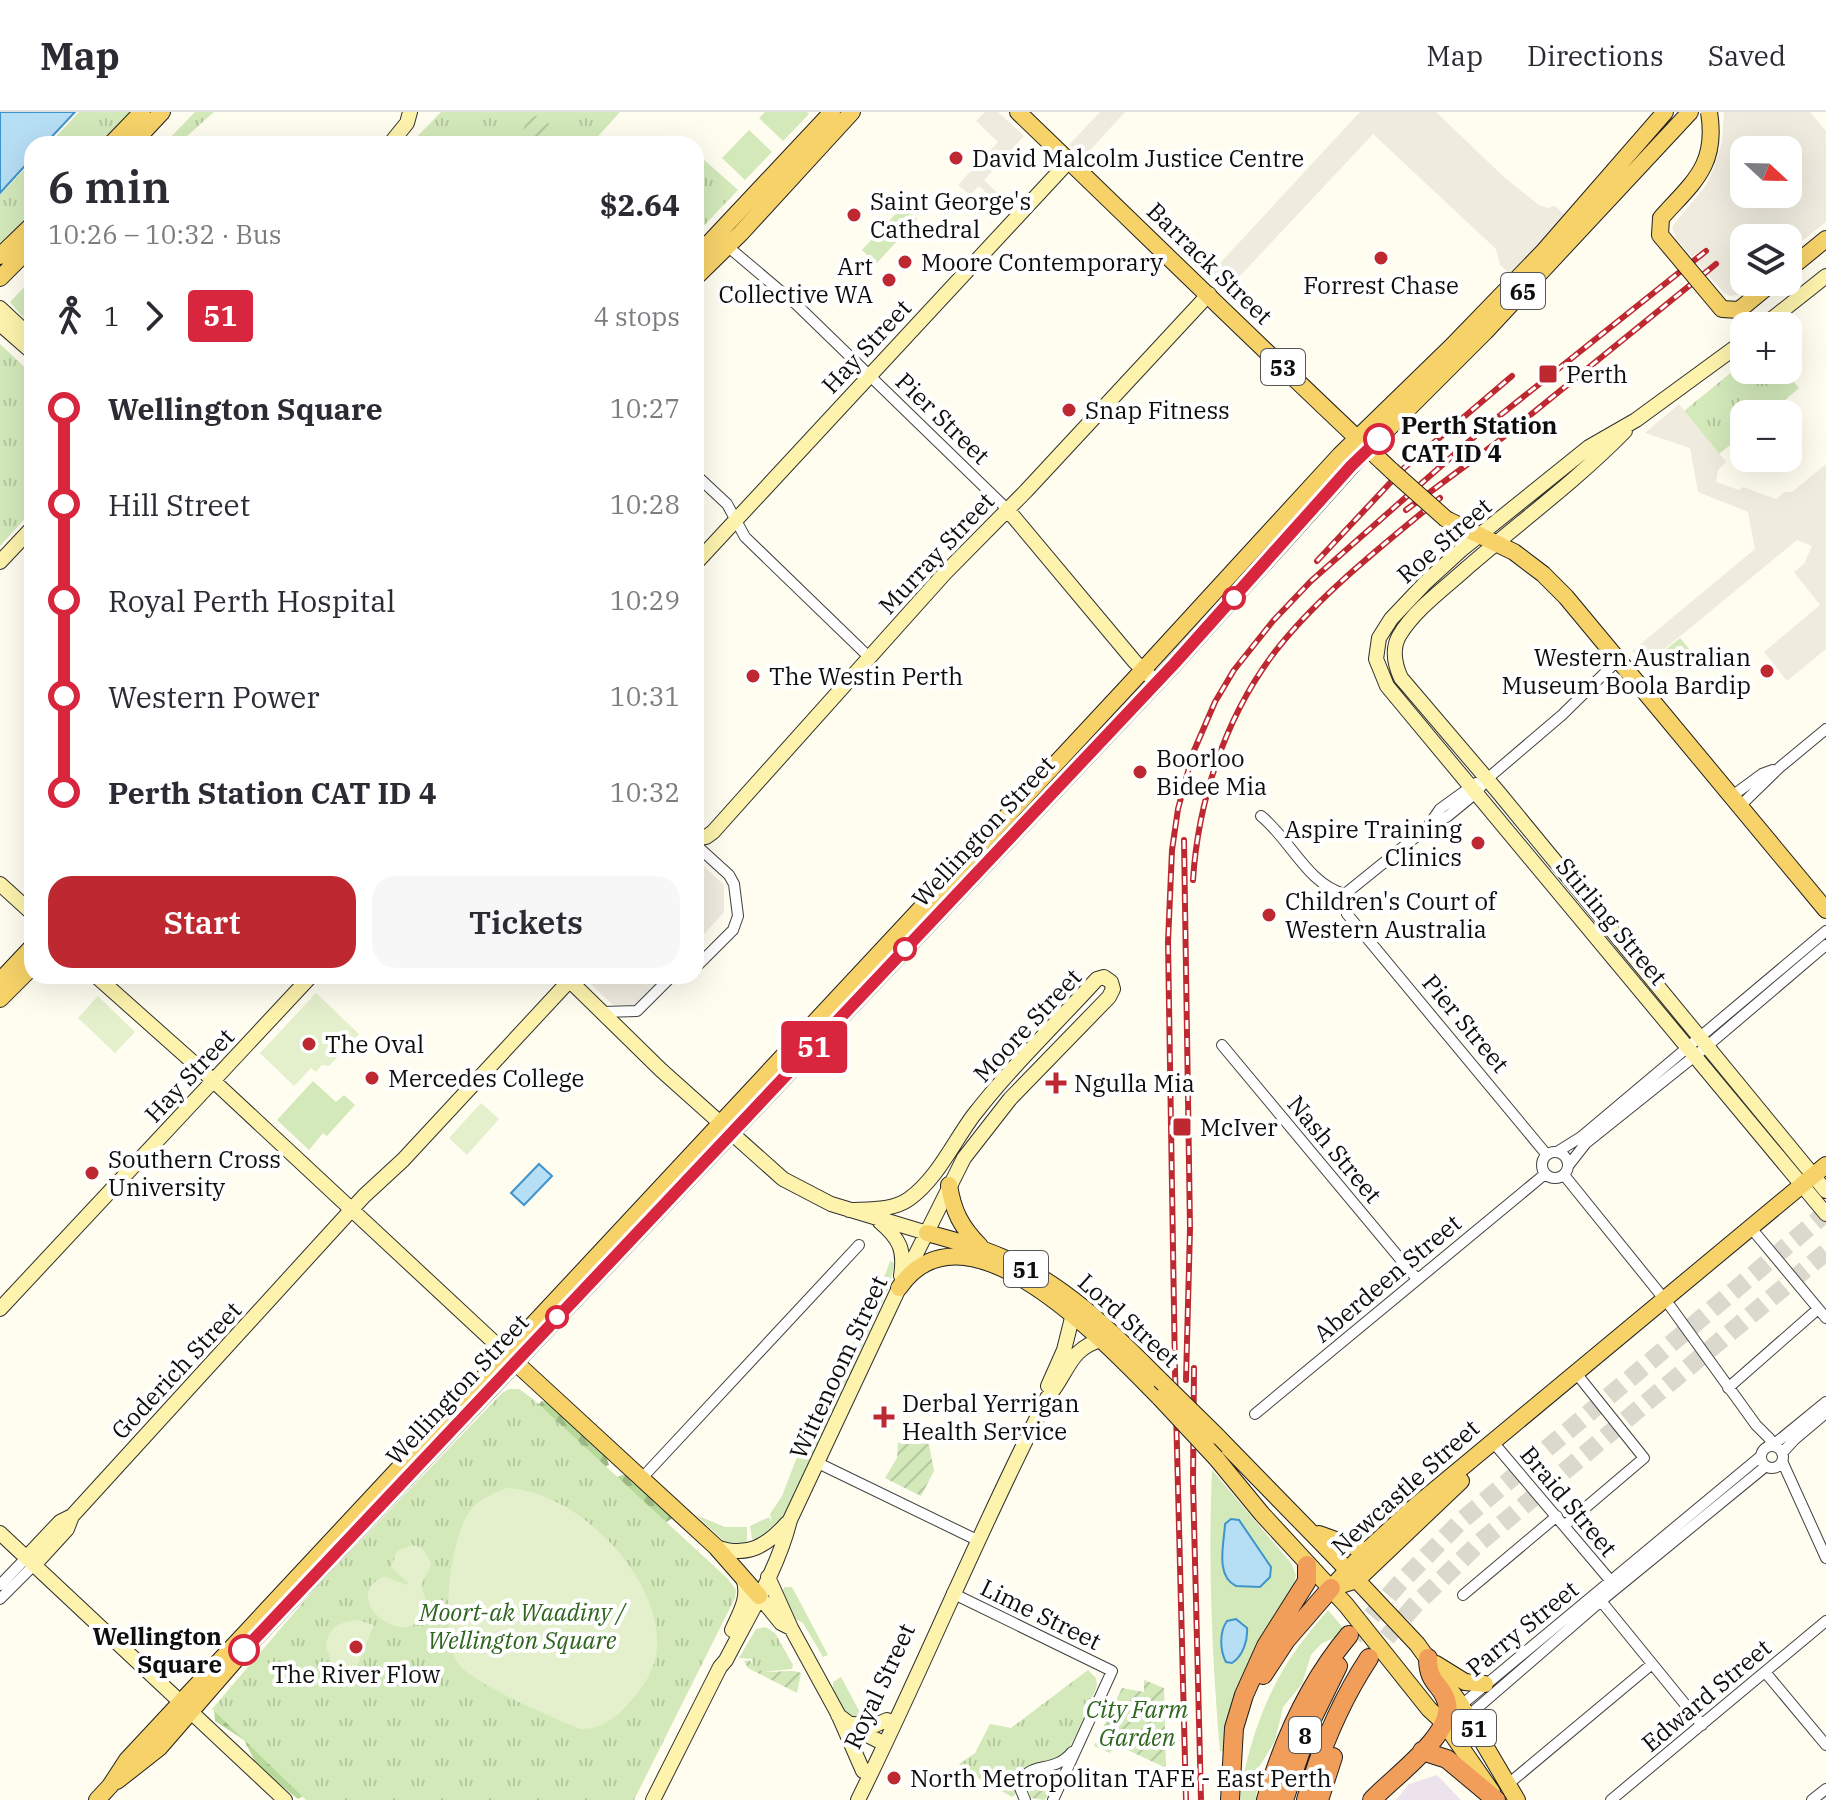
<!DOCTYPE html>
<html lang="en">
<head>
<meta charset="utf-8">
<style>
  body { margin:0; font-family:"IBM Plex Serif",serif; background:#f7f7f7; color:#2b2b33; height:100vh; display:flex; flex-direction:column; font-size:30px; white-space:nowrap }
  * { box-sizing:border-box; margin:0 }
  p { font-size:26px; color:#7c7c81 }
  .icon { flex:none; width:44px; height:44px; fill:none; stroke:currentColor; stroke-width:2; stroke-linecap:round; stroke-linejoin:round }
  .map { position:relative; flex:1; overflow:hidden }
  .details { position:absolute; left:24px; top:24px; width:680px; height:848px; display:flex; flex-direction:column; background:#fff; border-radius:24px; box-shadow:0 8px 32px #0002 }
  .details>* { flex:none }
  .badge { padding:0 16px; border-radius:6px; font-size:28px; line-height:52px }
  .needle { width:52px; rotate:112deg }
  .controls { position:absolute; left:1730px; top:24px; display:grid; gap:16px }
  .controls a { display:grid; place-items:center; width:72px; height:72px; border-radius:16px; background:#fff; box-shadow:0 8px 32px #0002; font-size:40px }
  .map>.badge { position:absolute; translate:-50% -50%; box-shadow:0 0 0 4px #fff }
  .legs { display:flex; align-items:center; gap:12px; height:88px; padding:0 24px; font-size:26px }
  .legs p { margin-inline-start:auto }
  .head { display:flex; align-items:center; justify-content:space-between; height:136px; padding:0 24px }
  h1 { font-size:44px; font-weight:600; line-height:60px }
  .primary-button { display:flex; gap:16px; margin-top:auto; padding:16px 24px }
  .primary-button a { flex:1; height:92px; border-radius:24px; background:#bd2831; color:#fff; font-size:32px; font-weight:600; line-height:92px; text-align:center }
  .primary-button a+a { background:#f7f7f7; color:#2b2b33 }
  ul { padding:0 24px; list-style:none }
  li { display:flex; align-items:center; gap:28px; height:96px; font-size:30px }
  li i { display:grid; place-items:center; width:12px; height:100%; margin:0 10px; background:currentColor }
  li i::after { content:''; width:20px; height:20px; margin:-10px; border:6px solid; border-radius:50%; background:#fff }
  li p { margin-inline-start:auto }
  li:first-child i { background:linear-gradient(#0000 50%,currentColor 0) }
  li:last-child i { background:linear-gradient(currentColor 50%,#0000 0) }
  header { display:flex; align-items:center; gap:48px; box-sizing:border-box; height:112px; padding:0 40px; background:#fff; border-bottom:2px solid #e1e1e2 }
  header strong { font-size:38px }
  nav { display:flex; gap:44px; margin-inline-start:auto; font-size:28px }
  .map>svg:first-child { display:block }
</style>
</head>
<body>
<header>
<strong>Map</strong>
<nav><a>Map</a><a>Directions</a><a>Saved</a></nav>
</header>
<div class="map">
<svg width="1826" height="1688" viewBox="0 0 1826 1688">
  <defs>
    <pattern id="forest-firs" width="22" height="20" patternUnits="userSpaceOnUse" patternTransform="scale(2)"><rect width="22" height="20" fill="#b7d99a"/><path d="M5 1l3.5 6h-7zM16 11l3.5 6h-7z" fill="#9cb984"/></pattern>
    <pattern id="park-tufts" width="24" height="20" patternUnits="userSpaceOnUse" patternTransform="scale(2)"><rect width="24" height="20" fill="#d3e9ba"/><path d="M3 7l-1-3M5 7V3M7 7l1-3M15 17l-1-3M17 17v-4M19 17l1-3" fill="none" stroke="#b4c79f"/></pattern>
    <pattern id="garden-furrows" width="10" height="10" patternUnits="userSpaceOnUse" patternTransform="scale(2)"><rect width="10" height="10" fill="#d3e9ba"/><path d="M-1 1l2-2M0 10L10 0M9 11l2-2" fill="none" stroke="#b4c79f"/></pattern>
  </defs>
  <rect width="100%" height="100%" fill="#fffcf0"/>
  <path fill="#ece3ed" d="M1437,1663L1461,1688H1396L1409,1672Z"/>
  <path fill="#d3e9ba" d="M765,0H807L809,2L783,29L759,6Z
    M749,18L772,40L745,68L722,46Z
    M903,94L917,107L876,152L862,138Z
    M1680,526L1690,538L1669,556L1658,544Z
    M313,969L336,990L344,983L355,993L327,1024L323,1021L309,1038L277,1008Z
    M890,1149L895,1151L888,1178L786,1401L770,1420L755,1429L752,1427L750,1414L769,1405L772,1410L770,1402L782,1384L802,1332L883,1169Z
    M1212,1358L1291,1451L1296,1463L1293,1476L1227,1640L1220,1639C1212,1547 1208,1451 1212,1358Z
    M696,1403L725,1415H747V1432L725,1430Z
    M785,1475H792L828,1543L823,1545L803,1511L793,1506L780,1481Z
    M1328,1498L1344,1517L1337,1524L1321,1532L1311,1543L1302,1572L1283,1595L1275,1629L1259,1655L1256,1688H1240C1245,1644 1261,1596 1283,1558C1296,1536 1312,1517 1328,1498Z
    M841,1565L865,1610C846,1604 832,1590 833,1570Z"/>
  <path fill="url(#forest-firs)" d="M542,1289L552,1291L605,1340L609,1353L593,1358L536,1295Z
    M628,1361L673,1406L658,1415L617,1365Z
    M214,1597L305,1683L298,1687L258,1655L244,1628L215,1609Z"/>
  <path fill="url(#park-tufts)" d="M79,0H135L104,32H49Z
    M195,0H214L178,32H164Z
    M441,0H620L591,32H410Z
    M702,46L738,78L696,122V53Z
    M32,49V104L0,134V83Z
    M32,167V216L10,190Z
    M0,232L32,262V399L0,434Z
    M1744,250V258H1784L1799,276L1768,302H1744V322L1719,342L1684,299Z
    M509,1277H519L533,1287L728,1467L736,1478L735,1486L634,1688H306L212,1597L317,1474L502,1281Z
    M765,1515L775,1521L793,1553L792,1557L761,1560L753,1556L752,1547L739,1546L756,1517Z
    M1088,1558L1096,1566L1097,1574C1090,1590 1075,1631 1064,1642C1048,1659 1013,1641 1017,1681L1012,1685L966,1659L959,1652L975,1641L990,1612L1011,1616Z"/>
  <path fill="url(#garden-furrows)" d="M524 17a13 13 0 1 1 26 0a13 13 0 1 1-26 0Z
    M925,1312L934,1359L921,1384L885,1366L897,1346L898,1331Z
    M750,1548C759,1569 784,1554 801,1561L797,1581L748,1556L744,1549Z
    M1144,1568L1164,1576L1166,1656L1115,1632L1110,1641L1094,1634L1122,1576L1144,1580Z
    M1058,1658L1061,1660L1051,1682L1044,1688L1031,1686L1027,1672L1032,1664Z"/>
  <path fill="#e4f0cc" d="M316,881L359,922L329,954L322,953L316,960L311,956L294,974L260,941Z
    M98,884L135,920L115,941L78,906Z
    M481,991L499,1007L467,1043L449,1026Z
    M506,1376C575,1378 661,1463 657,1535C656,1557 642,1578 627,1593C615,1607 599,1618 580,1617C552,1605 479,1575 460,1554C438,1528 449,1417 474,1394C482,1386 495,1381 506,1376Z
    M412,1433L423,1437L431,1451C430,1460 422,1466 422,1474C422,1481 427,1485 426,1492C418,1548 333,1488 384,1464L407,1473L408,1471L391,1455L397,1439Z
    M358,1508L374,1513L353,1564L332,1552L326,1534C328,1515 341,1509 358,1508Z"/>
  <path fill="#efebdf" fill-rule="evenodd" d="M985,0H998L1024,24L984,68L1011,94L1006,99L979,74L970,83L958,73L998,30L976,9Z
    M1100,0H1125L1084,45L1069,33Z
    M1360,0H1436L1505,66L1539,93L1547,96L1555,94L1566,104L1511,163L1500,153L1496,137L1373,22L1225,180L1208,164Z
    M1724,0H1810L1826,19V110L1788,140V126H1744V170H1752L1737,183L1730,184L1724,181L1676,127L1672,115L1706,73L1714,55L1722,30ZM1788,38V82H1744V38Z
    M1679,292L1726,350L1718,358L1716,370L1739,378L1743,375L1776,387L1784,380H1792L1826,352V537L1787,569L1764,540L1820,493L1794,460L1804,452L1812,434L1797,428L1645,553L1632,539L1755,437L1748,400L1698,380L1690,336L1645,321Z
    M696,747L724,773V800L696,831Z
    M582,864H665L639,893H613Z"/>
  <path fill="#b6def5" stroke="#3e94cb" stroke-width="2" d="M0,0H75L45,32H32V46L0,81Z
    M539,1052L552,1064L524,1093L511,1081Z
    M1231,1407L1239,1408L1271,1455L1270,1465L1260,1475L1236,1474C1215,1464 1224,1432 1225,1412Z
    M1236,1507L1247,1516C1248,1528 1243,1544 1232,1551L1226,1550C1220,1539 1219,1520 1227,1509Z"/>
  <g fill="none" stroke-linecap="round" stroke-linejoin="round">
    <path stroke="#dbd8ce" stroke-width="18" stroke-dasharray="18 9" stroke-linecap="butt" d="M1354,1525L1398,1473L1461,1409L1826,1101
      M1369,1546L1414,1494L1479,1431L1826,1140"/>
    <g stroke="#414141" stroke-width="12">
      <path id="street" d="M726,133L797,193L1007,397
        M696,363L727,392L745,425L869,545
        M1732,684L1762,662L1773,658
        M1740,694L1779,656L1826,617
        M1261,704C1290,727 1308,773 1345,782
        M1429,713L1440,697L1476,671
        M696,733L729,763L734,772L738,804L733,818L696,855
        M1345,782L1428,715L1448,704L1476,681L1487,667L1562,603L1618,548
        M1345,782L1347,802L1547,1043
        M603,900L637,899L669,867L677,864
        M1222,933L1417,1167
        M1542 1053a13 13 0 1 1 26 0a13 13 0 1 1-26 0Z
        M1557,1040L1581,1025L1826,819
        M1568,1054L1586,1031L1706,935L1826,833
        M1564,1063L1665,1188
        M1756,1122L1826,1206
        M1670,1194L1756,1313L1770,1327L1771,1334
        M1728,1276L1818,1197
        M1255,1302L1545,1062
        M1492,1329L1615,1474
        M1772,1334L1826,1290
        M1761 1345a11 11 0 1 1 22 0a11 11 0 1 1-22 0Z
        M1782,1341L1794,1328L1826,1301
        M1782,1349L1826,1446
        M818,1351L977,1428
        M642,1366L859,1133
        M1565,1413L1644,1346L1576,1261
        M0,1473L26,1446
        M952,1481L1112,1559L1053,1688
        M1463,1483L1557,1404
        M0,1487L34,1453
        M1601,1489L1702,1613
        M1765,1560L1826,1633
        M1459,1595L1761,1344
        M1445,1612L1468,1604L1601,1489L1766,1354
        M1507,1673L1652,1552
        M1025,1688L1020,1676C1025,1646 1053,1664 1072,1640
        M1611,1688L1826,1509
        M1812,1688L1826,1677"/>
    </g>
    <g stroke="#303030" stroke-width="16">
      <path id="secondary" d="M390,32L407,11L410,0
        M0,196L32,226
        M0,212L32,240
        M1763,214L1826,164
        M1744,229L1636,308L1589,335L1461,438L1426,470L1391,507L1379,526L1376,547L1387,574L1826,1102
        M1625,319C1576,369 1520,410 1468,455C1445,476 1415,497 1399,524C1392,537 1395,553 1401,566L1499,681L1826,1079
        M1007,397L1135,550L1156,570
        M0,450L32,416
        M696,451L1069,49
        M696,726L706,725L713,720L945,461L1026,379L1209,182
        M0,772L32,801
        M96,864L205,961L512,1247
        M565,864L661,958L783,1067L831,1092L927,1121
        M880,1110C900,1127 905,1138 901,1164
        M0,1197L311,864
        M1048,1274L1064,1238L1073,1202
        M0,1421L285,1688
        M716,1435C747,1446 767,1434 787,1411
        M26,1446L60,1410L72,1404L83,1392L364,1084L403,1048L570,868
        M34,1453L67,1417L72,1404
        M768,1465L791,1516L838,1602L863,1659
        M759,1484L781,1511L791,1516
        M732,1518C740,1500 750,1485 743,1466
        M838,1603L859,1619L885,1632
        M853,1612L873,1614L887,1608
        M653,1688L720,1555L726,1548C749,1503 778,1457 790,1408L899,1176L964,1046L1010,987L1109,885L1113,877L1111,870L1104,865L1097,867C1056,912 1010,956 973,1004C953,1031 937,1067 909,1087C892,1099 869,1097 849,1098
        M858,1688C924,1555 979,1418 1047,1286C1068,1263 1068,1236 1102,1228"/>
    </g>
    <g stroke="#1f1f1f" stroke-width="18">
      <path id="primary" d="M1018,0C1143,120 1266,241 1392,359
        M111,32L142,0
        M132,32L162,0
        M0,144L32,113
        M696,145L832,0
        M1788,158L1826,127
        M696,165L741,121L852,0
        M0,166L32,134
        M1446,407L1514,440L1543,462L1566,485L1826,798
        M0,869L32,835
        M0,887L32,855
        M949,1073C953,1099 961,1115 980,1134
        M927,1121C953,1128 979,1135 1004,1146C1066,1173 1113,1221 1160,1268
        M899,1176C966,1078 1109,1235 1160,1286
        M515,1250L716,1435L759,1484
        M1217,1324L1336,1446L1417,1532L1461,1593L1517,1688
        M1216,1346L1262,1402L1346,1493L1429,1597L1445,1612L1492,1680
        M1319,1422L1366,1439
        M1331,1476L1360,1445L1412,1397L1826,1053
        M1332,1476L1357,1468L1461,1369
        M1436,1552L1465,1570L1485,1572
        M117,1669L159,1636L245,1537L1174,552L1355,350L1485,220L1690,0
        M97,1688L110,1674L127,1648L1130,572L1340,343L1451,235L1544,139L1665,0"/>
    </g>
    <g stroke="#1f1f1f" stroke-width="20">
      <path id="highway" d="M1263,1563L1286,1528L1331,1476
        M1422,1639L1447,1647L1496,1688
        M1230,1688L1234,1616L1244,1583L1266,1534L1307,1469V1453
        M1266,1688C1283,1628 1309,1571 1349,1523
        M1284,1688L1311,1609L1338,1554
        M1306,1688C1320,1638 1340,1590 1369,1546
        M1319,1688L1333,1645
        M1372,1688C1392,1666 1454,1623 1447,1591C1442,1571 1428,1573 1428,1546"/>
    </g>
    <use href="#street" stroke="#fff" stroke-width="10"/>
    <use href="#secondary" stroke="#fdf3ad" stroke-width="14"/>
    <use href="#primary" stroke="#f6d269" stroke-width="16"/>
    <use href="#highway" stroke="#f29e5b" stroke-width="18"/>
    <g stroke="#bd2831" stroke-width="6">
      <path id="rail" d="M1406,398L1496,331L1716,152
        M1317,449L1404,356L1512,264
        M1184,728L1190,1116L1186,1268
        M1193,768C1198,690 1224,609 1271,545C1314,487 1383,433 1440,386
        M1194,1256L1193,1370L1201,1688
        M1186,1688L1175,1259L1168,830L1172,738L1178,697L1193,641L1215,590L1234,558L1273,509L1311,469L1483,317L1706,139"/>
    </g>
    <use href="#rail" stroke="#fff" stroke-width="3" stroke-dasharray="9" stroke-linecap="butt"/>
    <g stroke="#1f1f1f" stroke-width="18" stroke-linecap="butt">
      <path id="primary-bridge" d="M1709,0C1718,54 1692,71 1661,106L1660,123L1722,197L1739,198L1773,170
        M1392,359L1446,407
        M1160,1268L1217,1324
        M1160,1286L1216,1346"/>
    </g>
    <use href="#primary-bridge" stroke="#f6d269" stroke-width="16"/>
  </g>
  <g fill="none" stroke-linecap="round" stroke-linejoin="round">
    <g stroke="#fff" stroke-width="18">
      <path id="line-1" d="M244,1538L1174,552L1351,354L1379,327"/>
    </g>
    <use href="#line-1" stroke="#d7263d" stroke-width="12"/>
  </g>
  <g fill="#bd2831" stroke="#fff" stroke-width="3">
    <circle cx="956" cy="46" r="8"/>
    <circle cx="854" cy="103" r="8"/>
    <circle cx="1381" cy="146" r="8"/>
    <circle cx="905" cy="150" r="8"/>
    <circle cx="889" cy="168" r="8"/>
    <rect x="1538" y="252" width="20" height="20" rx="4"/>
    <circle cx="1069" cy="298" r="8"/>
    <circle cx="1767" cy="559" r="8"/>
    <circle cx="753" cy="564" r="8"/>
    <circle cx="1140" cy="660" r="8"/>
    <circle cx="1478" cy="731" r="8"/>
    <circle cx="1269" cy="803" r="8"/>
    <circle cx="309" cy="932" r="8"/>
    <circle cx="372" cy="966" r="8"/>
    <path d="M1052 959h8v8h8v8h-8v8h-8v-8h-8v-8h8z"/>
    <rect x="1172" y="1005" width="20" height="20" rx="4"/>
    <circle cx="92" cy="1061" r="8"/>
    <path d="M880 1293h8v8h8v8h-8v8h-8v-8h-8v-8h8z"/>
    <circle cx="356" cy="1535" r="8"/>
    <circle cx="894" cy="1666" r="8"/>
  </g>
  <g fill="#fff" stroke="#d7263d" stroke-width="4">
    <circle cx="1379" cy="327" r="14"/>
    <circle cx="1234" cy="486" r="10"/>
    <circle cx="905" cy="837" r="10"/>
    <circle cx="557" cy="1205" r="10"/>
    <circle cx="244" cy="1538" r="14"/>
  </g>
  <g text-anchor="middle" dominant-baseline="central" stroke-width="8" stroke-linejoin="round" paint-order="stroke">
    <g fill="#fff" stroke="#565656" stroke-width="2">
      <rect x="1501" y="161" width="44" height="36" rx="6"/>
      <rect x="1261" y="237" width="44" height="36" rx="6"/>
      <rect x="1004" y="1139" width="44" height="36" rx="6"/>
      <rect x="1452" y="1598" width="44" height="36" rx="6"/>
      <rect x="1289" y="1605" width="32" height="36" rx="6"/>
    </g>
    <g font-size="22" font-weight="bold" fill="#0e0e0e">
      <text x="1523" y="179">65</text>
      <text x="1283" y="255">53</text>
      <text x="1026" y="1157">51</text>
      <text x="1474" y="1616">51</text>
      <text x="1305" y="1623">8</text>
    </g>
    <g font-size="24" fill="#0e0e0e" stroke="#fff" text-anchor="start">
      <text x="972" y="46">David Malcolm Justice Centre</text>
      <text x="870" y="89">Saint George's<tspan x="870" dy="28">Cathedral</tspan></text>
      <text x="921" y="150">Moore Contemporary</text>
      <text x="873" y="154" text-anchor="end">Art<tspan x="873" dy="28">Collective WA</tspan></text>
      <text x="1381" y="173" text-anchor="middle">Forrest Chase</text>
      <text x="1566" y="262">Perth</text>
      <text x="1085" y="298">Snap Fitness</text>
      <text x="1751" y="545" text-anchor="end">Western Australian<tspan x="1751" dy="28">Museum Boola Bardip</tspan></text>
      <text x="769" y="564">The Westin Perth</text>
      <text x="1156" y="646">Boorloo<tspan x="1156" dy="28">Bidee Mia</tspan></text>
      <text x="1462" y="717" text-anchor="end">Aspire Training<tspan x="1462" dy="28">Clinics</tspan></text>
      <text x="1285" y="789">Children's Court of<tspan x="1285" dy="28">Western Australia</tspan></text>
      <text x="325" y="932">The Oval</text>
      <text x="388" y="966">Mercedes College</text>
      <text x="1074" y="971">Ngulla Mia</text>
      <text x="1200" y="1015">McIver</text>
      <text x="108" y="1047">Southern Cross<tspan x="108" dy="28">University</tspan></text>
      <text x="902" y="1291">Derbal Yerrigan<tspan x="902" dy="28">Health Service</tspan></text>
      <text x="356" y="1562" text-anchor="middle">The River Flow</text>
      <text x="910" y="1666">North Metropolitan TAFE - East Perth</text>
    </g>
    <g font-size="24" fill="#0e0e0e" stroke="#fff">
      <text transform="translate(1210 151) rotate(44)">Barrack Street</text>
      <text transform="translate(866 234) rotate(-47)">Hay Street</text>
      <text transform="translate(943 306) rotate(44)">Pier Street</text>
      <text transform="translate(1444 428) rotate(-41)">Roe Street</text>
      <text transform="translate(936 441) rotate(-47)">Murray Street</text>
      <text transform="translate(983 719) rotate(-47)">Wellington Street</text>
      <text transform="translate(1612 809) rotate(50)">Stirling Street</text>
      <text transform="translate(1466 911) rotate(50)">Pier Street</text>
      <text transform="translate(1027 913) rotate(-47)">Moore Street</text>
      <text transform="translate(189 963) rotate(-47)">Hay Street</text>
      <text transform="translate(1335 1037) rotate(50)">Nash Street</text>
      <text transform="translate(1387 1166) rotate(-40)">Aberdeen Street</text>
      <text transform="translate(1129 1208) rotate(42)">Lord Street</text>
      <text transform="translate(838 1255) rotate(-65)">Wittenoom Street</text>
      <text transform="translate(176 1258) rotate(-47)">Goderich Street</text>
      <text transform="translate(457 1277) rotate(-47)">Wellington Street</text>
      <text transform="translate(1405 1375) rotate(-42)">Newcastle Street</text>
      <text transform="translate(1569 1389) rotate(50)">Braid Street</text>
      <text transform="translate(1041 1502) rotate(26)">Lime Street</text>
      <text transform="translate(1522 1516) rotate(-39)">Parry Street</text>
      <text transform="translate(879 1574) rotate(-65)">Royal Street</text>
      <text transform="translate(1706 1583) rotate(-40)">Edward Street</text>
    </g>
    <g font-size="24" font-weight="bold" fill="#0e0e0e" stroke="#fff" text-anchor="start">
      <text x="1401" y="313">Perth Station<tspan x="1401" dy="28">CAT ID 4</tspan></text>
      <text x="222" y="1524" text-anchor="end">Wellington<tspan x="222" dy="28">Square</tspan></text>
    </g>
    <g font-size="24" font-style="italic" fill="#2f651f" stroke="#fff">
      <text x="522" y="1500">Moort-ak Waadiny /<tspan x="522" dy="28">Wellington Square</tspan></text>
      <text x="1137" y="1597">City Farm<tspan x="1137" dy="28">Garden</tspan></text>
    </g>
  </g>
</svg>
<div class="controls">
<a><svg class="needle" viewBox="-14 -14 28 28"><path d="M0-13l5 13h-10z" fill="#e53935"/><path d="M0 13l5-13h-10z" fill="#7c7c81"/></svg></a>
<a><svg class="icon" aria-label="layers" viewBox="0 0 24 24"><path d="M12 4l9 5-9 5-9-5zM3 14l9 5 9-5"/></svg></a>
<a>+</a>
<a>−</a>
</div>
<b class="badge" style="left:814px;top:935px;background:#d7263d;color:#fff">51</b>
<section class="details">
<div class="head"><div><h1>6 min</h1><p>10:26 – 10:32 · Bus</p></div><b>$2.64</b></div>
<div class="legs"><svg class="icon" aria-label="walk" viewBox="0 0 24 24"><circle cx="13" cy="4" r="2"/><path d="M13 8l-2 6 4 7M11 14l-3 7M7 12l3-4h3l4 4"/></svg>1<svg class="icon" aria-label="forward" viewBox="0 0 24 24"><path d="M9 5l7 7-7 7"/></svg><b class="badge" style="background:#d7263d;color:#fff">51</b><p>4 stops</p></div>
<ul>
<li><i style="color:#d7263d"></i><b>Wellington Square</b><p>10:27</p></li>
<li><i style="color:#d7263d"></i><span>Hill Street</span><p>10:28</p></li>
<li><i style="color:#d7263d"></i><span>Royal Perth Hospital</span><p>10:29</p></li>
<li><i style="color:#d7263d"></i><span>Western Power</span><p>10:31</p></li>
<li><i style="color:#d7263d"></i><b>Perth Station CAT ID 4</b><p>10:32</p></li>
</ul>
<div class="primary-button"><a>Start</a><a>Tickets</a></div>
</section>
</div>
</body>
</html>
